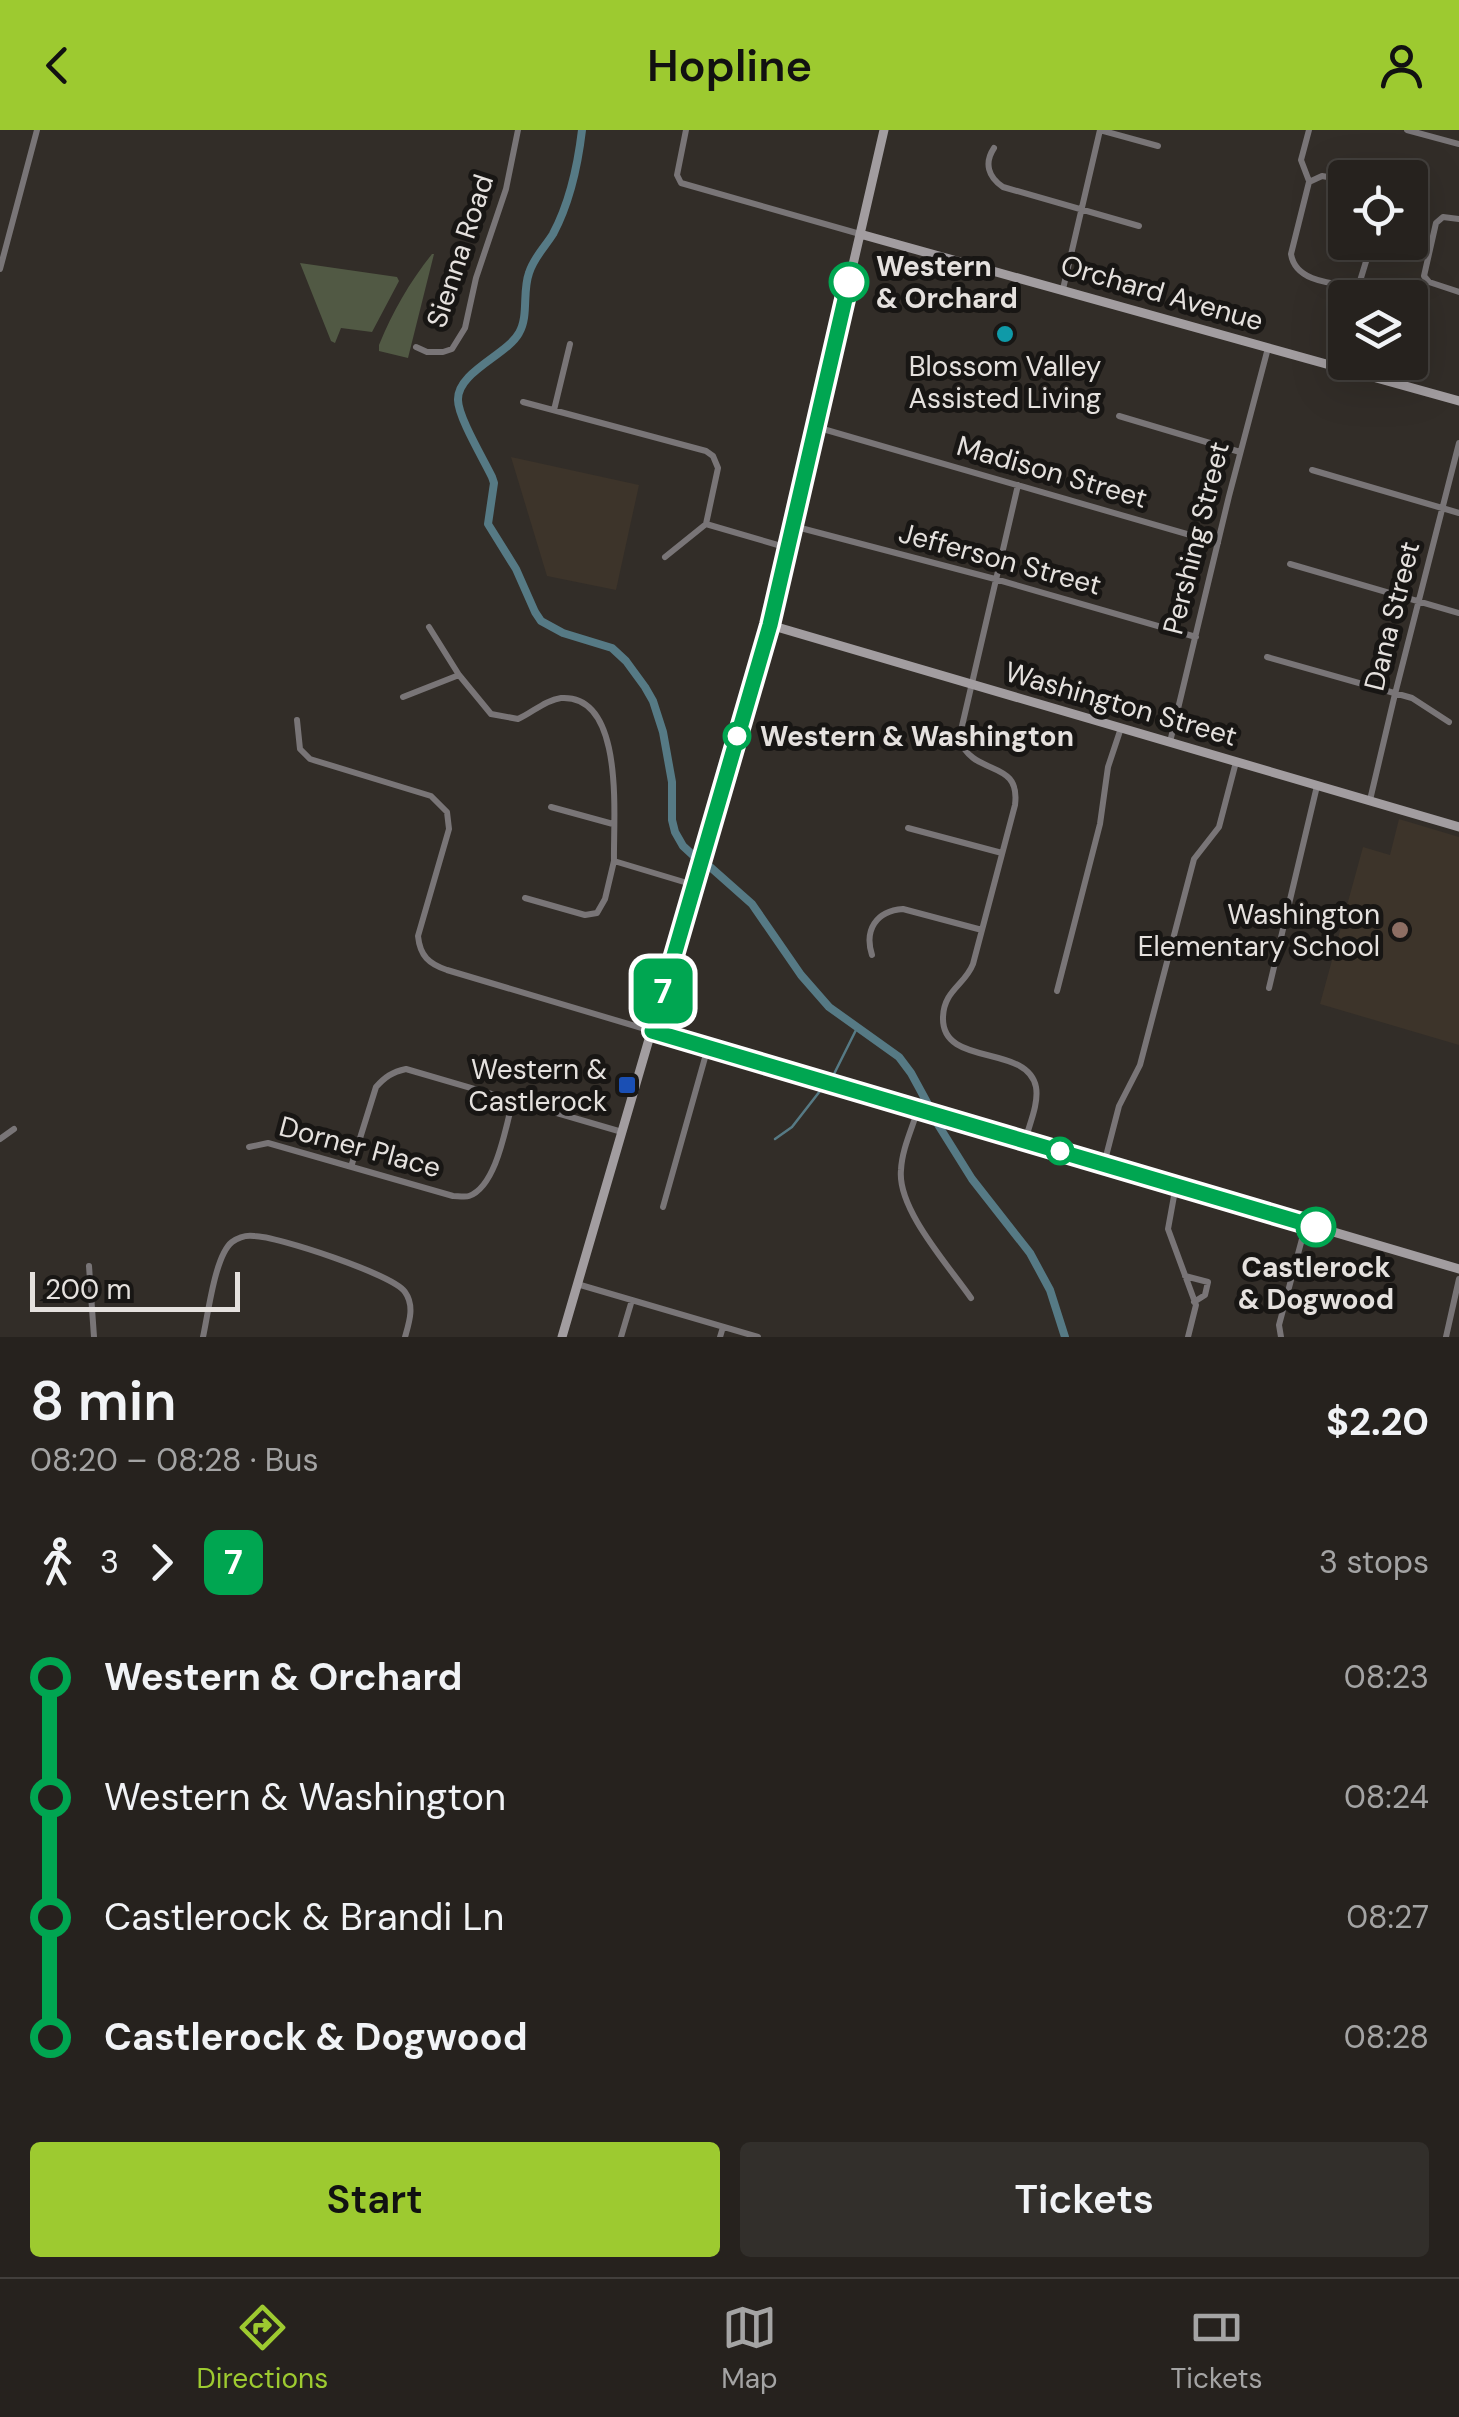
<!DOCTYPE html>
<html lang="en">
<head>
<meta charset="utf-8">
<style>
  body { margin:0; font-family:"DM Sans",sans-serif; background:#322f2b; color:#f1f3f6; height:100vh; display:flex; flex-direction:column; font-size:38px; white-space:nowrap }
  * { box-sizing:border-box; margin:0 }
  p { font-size:32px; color:#a4a4a4 }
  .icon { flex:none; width:55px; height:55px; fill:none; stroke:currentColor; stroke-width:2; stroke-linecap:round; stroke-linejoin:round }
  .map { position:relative; height:1207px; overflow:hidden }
  .panel { display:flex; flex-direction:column; background:#26221e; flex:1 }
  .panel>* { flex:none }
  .badge { padding:0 20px; border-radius:15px; font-size:35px; line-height:65px }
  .controls { position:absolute; left:1328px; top:30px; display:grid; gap:20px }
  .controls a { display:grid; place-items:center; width:100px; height:100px; border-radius:10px; background:#26221e; box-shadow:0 10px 40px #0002,0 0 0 2px #423f3c; font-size:50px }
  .scale { position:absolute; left:30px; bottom:25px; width:210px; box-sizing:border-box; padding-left:10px; border:5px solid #e5e1de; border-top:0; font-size:28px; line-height:35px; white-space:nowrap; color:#e5e1de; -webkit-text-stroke:8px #181614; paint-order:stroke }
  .map>.badge { position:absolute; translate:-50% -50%; box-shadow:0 0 0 5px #fff }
  .legs { display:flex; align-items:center; gap:15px; height:110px; padding:0 30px; font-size:32px }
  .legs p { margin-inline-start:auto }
  .headline { display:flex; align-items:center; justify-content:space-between; height:170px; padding:0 30px }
  h1 { font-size:55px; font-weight:600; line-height:75px }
  .button { display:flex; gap:20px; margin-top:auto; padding:20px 30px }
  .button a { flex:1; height:115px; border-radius:10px; background:#9dca30; color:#111; font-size:40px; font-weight:600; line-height:115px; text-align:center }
  .button a+a { background:#322f2b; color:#f1f3f6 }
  ul { padding:0 30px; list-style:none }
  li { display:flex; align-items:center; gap:35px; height:120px; font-size:38px }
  li i { display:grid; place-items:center; width:15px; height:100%; margin:0 12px; background:currentColor }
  li i::after { content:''; width:25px; height:25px; margin:-12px; border:8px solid; border-radius:50%; background:#26221e }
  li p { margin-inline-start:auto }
  li:first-child i { background:linear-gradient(#0000 50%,currentColor 0) }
  li:last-child i { background:linear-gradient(currentColor 50%,#0000 0) }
  header { display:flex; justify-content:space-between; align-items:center; height:130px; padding:0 30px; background:#9dca30; color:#111; font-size:45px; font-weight:600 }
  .tabs { display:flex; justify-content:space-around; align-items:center; height:140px; border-top:2px solid #423f3c; background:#26221e; font-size:28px; color:#a4a4a4 }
  .tabs a { display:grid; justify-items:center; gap:5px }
  .tabs .current { color:#9dca30 }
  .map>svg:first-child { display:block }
</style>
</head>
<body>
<header><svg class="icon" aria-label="back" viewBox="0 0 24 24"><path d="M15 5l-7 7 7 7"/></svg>Hopline<svg class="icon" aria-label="person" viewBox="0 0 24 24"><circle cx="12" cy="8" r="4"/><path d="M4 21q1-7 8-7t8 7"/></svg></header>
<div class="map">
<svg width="1459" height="1207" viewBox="0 0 1459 1207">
  <rect width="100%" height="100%" fill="#322d28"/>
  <path fill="#3d342a" d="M511,327L639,355L616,460L547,446Z
    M1399,689L1459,707V915L1320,874L1363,717L1390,725Z"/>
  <path fill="#515944" d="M432,124H434L408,228L379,221V215C393,181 409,153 432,124Z
    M300,133L397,147L399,151L372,202L341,198L335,213L331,211Z"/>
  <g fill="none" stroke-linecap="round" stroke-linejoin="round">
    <path stroke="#567a85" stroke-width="2.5" d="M833,946L857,898
      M775,1009L792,997L820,961"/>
    <path stroke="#567a85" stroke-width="8" d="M582,0C578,34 569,74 553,104C545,117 534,127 529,143C522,162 529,186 519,203C507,225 457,242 458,270C458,287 484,330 492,347L494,353L488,394L516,439L535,482L541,491L563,503L612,518L626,531L645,557L653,571L663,602L672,652V690L675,702L683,716L696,728
      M708,735L752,774L801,845L829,877L899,927L911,943L929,976
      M937,993L972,1049L1030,1123L1050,1160L1065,1207"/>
    <path stroke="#797577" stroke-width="6" d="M686,0L677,45L681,53L860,104
      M1100,0L1158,16
      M1407,0L1459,14
      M994,18C984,33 988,47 1003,57L1139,96
      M1345,50L1322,46L1309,52L1291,124C1295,150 1327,153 1350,156L1360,151L1372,112
      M1309,51L1301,30L1309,0
      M1459,89L1443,87L1436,93L1424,146L1429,152L1459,162
      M0,139L37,0
      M1063,159L1100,0
      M416,217L427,222H443L452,219L465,198L476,148L506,59L518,0
      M523,272L706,321L713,326L718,338L706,394
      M554,280L570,214
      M1119,286L1240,322
      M816,297L1218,413
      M1312,340L1459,383
      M1018,355L959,609C974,648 1021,628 1015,675L973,834C965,855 944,860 943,887C941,938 1027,913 1036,957C1039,974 1029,995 1025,1011
      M706,394L788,418
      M793,396L995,449L1196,507
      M665,427L706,394
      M1290,434L1459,483
      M429,497L459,545L491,584L518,589C532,583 545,570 561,568C626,564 613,690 614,731L694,755
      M1267,527L1412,568L1449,592
      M403,567L459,545
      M297,590L300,619L310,629L431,666L447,682L449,699L418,806C420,826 429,834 447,840L652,901
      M938,612L959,609
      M1170,612L1229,366L1268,218
      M1370,670L1395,564L1459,313
      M551,677L613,694
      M908,698L1002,723
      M525,768L585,785L597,783L605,769L614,731
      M872,825C864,800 876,781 903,779L982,800
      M1269,858L1317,656
      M1057,861L1100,694L1108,637L1121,598
      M918,979C912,999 902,1019 901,1040C897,1079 949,1136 971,1168
      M0,1009L14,999
      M249,1017L268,1013L453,1066C457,1066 466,1067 469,1066C497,1056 506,995 513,970
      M1104,1034L1119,976L1140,935L1194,729L1219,697L1236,632
      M351,1037L376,957C385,947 392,942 406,939L622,1002
      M1176,1055L1168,1099L1196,1175L1188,1207
      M663,1077L708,917
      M89,1136L94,1207
      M1185,1146L1208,1152L1205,1165L1194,1172
      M577,1154L758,1207
      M203,1207C208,1185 215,1125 232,1112C239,1107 247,1105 254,1106C277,1106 394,1145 405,1162C415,1176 409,1193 405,1207
      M621,1207L632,1170
      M720,1207L723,1197
      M1281,1207L1279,1195L1306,1094
      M1446,1207L1459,1149"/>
    <path stroke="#a29da0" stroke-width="9" d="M860,104L1459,271
      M770,495L1459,697
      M652,901L1459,1139
      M562,1207L770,495L884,0"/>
  </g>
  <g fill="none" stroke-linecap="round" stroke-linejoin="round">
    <g stroke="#fff" stroke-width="22">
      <path id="line-1" d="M849,152L770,495L652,901L1316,1097"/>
    </g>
    <use href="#line-1" stroke="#00a651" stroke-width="15"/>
  </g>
  <g fill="#fff" stroke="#00a651" stroke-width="5">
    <circle cx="849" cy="152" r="18"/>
    <circle cx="737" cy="606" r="12"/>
    <circle cx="1060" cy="1021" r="12"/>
    <circle cx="1316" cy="1097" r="18"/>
  </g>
  <circle fill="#0f9aa8" stroke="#181614" stroke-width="4" cx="1005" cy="204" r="10"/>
  <circle fill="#8d6e63" stroke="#181614" stroke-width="4" cx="1400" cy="800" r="10"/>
  <rect fill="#1a4fb4" stroke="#181614" stroke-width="4" x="617" y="945" width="20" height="20" rx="5"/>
  <g text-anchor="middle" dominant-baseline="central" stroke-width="10" stroke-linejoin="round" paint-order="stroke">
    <g font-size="28" fill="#e5e1de" stroke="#181614">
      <text transform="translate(460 121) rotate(-72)">Sienna Road</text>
      <text transform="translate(1162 163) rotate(16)">Orchard Avenue</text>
      <text transform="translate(1052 342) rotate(16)">Madison Street</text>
      <text transform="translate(1196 408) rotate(-76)">Pershing Street</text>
      <text transform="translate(1000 429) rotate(15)">Jefferson Street</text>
      <text transform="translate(1392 486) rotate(-76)">Dana Street</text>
      <text transform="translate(1121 574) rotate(16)">Washington Street</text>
      <text transform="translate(360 1017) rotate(15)">Dorner Place</text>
    </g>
    <g font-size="28" font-weight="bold" fill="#e5e1de" stroke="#181614" text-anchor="start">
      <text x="876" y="136">Western<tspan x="876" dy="32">&amp; Orchard</tspan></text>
      <text x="760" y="606">Western &amp; Washington</text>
      <text x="1316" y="1137" text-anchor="middle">Castlerock<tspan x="1316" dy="32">&amp; Dogwood</tspan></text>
    </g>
    <g font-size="28" fill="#e5e1de" stroke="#181614" text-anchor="end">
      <text x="1005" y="236" text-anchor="middle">Blossom Valley<tspan x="1005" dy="32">Assisted Living</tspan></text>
      <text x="1380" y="784">Washington<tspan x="1380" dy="32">Elementary School</tspan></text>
      <text x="607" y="939">Western &amp;<tspan x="607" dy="32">Castlerock</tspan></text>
    </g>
  </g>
</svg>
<div class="controls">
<a><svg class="icon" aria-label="locate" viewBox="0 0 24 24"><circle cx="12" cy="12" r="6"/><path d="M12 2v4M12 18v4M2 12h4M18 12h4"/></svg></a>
<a><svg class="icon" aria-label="layers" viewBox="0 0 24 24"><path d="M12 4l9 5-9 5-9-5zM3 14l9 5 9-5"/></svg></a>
</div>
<div class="scale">200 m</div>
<b class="badge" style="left:663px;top:861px;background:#00a651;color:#fff">7</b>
</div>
<section class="panel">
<div class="headline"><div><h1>8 min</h1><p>08:20 – 08:28 · Bus</p></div><b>$2.20</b></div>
<div class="legs"><svg class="icon" aria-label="walk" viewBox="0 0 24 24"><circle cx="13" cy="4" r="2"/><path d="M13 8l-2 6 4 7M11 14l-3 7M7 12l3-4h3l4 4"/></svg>3<svg class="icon" aria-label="forward" viewBox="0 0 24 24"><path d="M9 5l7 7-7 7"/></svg><b class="badge" style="background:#00a651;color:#fff">7</b><p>3 stops</p></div>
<ul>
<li><i style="color:#00a651"></i><b>Western &amp; Orchard</b><p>08:23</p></li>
<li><i style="color:#00a651"></i><span>Western &amp; Washington</span><p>08:24</p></li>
<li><i style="color:#00a651"></i><span>Castlerock &amp; Brandi Ln</span><p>08:27</p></li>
<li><i style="color:#00a651"></i><b>Castlerock &amp; Dogwood</b><p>08:28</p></li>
</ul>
<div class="button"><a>Start</a><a>Tickets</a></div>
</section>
<nav class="tabs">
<a class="current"><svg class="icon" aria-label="directions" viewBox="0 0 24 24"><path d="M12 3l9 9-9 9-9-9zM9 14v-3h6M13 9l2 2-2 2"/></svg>Directions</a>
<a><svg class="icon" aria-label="map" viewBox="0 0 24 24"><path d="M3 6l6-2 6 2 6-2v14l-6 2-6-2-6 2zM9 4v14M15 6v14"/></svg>Map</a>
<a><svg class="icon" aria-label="tickets" viewBox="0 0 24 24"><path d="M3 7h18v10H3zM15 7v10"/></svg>Tickets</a>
</nav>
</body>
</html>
